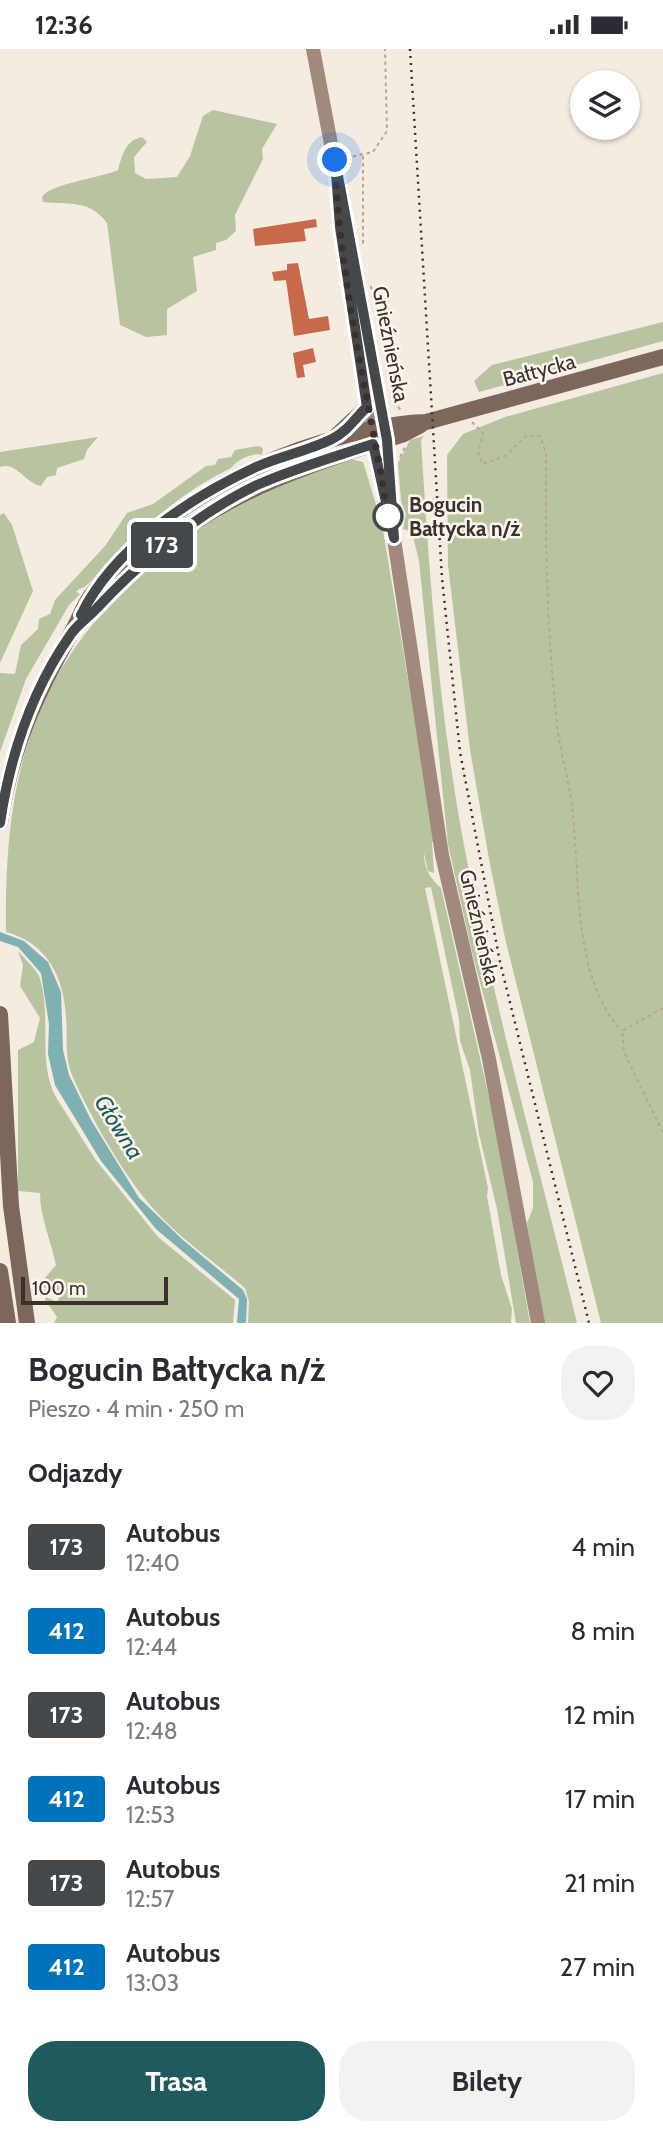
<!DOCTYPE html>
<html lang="pl">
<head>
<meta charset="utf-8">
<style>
  body { margin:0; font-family:Cabin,sans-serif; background:#f2f2f3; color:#2b2b33; height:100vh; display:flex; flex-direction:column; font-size:26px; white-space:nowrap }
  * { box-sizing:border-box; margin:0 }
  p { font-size:23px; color:#7c7c81 }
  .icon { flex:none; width:38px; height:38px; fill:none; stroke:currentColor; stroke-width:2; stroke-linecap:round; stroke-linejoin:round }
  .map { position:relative; height:1274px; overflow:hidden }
  .sheet { display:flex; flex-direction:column; background:#fff; flex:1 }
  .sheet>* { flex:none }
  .badge { padding:0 14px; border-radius:5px; font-size:24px; line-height:46px }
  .buttons { position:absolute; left:570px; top:21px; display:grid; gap:14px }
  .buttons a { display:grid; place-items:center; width:70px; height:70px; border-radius:50%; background:#fff; box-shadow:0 2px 5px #0004; font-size:35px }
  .scale { position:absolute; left:21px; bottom:18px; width:147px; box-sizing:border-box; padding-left:7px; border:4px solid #3b302b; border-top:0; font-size:19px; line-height:24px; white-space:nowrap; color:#3b302b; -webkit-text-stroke:5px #fbf5ee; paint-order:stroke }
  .you { position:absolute; width:35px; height:35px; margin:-18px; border:5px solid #fff; border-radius:50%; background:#1a73e8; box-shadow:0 0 0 10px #1a73e833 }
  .map>.badge { position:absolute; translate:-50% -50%; box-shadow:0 0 0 4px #fff }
  h2 { padding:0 28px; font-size:26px; line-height:63px }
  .round { display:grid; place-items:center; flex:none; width:74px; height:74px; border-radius:28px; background:#f2f2f3 }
  .summary { display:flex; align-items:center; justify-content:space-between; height:119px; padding:0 28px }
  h1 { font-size:33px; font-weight:800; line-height:52px }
  .cta { display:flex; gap:14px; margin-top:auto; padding:14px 28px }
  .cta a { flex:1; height:80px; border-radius:28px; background:#1f5a5e; color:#fff; font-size:28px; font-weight:800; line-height:80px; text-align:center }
  .cta a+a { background:#f2f2f3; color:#2b2b33 }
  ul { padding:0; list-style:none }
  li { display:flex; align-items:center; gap:21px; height:84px; padding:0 28px }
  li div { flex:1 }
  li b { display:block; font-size:26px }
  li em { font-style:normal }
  li .badge { min-width:77px; font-weight:700; text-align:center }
  .status { display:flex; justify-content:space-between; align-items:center; height:49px; padding:0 35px; background:#fff; direction:ltr }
  .status svg { height:19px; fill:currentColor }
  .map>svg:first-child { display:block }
</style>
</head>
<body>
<div class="status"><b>12:36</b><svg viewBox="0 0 49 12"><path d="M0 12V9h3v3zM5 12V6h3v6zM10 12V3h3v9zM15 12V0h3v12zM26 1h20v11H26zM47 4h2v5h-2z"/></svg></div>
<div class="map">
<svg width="663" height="1274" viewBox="0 0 663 1274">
  <rect width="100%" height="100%" fill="#f4ebe1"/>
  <path fill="#b8c4a0" d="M213,61L277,75L262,100L263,110L235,166L236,182L226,191L216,194V201L193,208L197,242L167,260V286L146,288L120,276L107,174C89,150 70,156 43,153L42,148C49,135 100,129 118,121C122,106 126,91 142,88L147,93L134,108L135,124L146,130L177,128L190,107L203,67Z
    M663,273V292L479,343L474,332L492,316Z
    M663,324V1274H601L505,889L489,810L470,701L448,516L447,406L463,385L505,368Z
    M424,387L421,391C429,521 438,651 461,780C491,946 537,1110 577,1274H542L527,1174L533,1159V1133L472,903L448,795L419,512L412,483L403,480L406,465L401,452L398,414L410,391Z
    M98,388L87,401L84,410L57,419L56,426L47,428L41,437C25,434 16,412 0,418V403Z
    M258,397L263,399L262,406C251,403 237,411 231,419C171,448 134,489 88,535C83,540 80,538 76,543L80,545L69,556L26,630L0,703V624L15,625L21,596L38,580L39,570L50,565L55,551L105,497L127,464L153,455L206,417L215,416L218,410L231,408L235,401Z
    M351,410L363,413L382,475L435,792L432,793L434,824L428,822L424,804C424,819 430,830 441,839L494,1070L530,1274H516L497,1160L479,1085L470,1021L460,992L459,970L431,838L425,839L488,1139L487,1147L501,1226L512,1260L511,1274H248L249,1253L245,1239C211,1210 169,1182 142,1146C118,1116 87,1061 72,1026C64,1006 68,988 66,968C64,928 47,894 6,883C4,736 27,631 138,527C172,495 212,464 255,443C285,429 319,421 351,410Z
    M4,464L12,476L33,542L0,614V466Z
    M18,902C24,909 35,919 39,927C53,967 36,1013 57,1050L95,1110L158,1188L235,1251L233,1274H54L57,1268L45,1251L46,1248L57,1253L61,1245L42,1238L44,1230L56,1216C51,1192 40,1168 40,1144L18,1142V1001L34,993L40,969L20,937L23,916Z"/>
  <path fill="#7fb0b2" d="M0,883L24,892L48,913L61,943L63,1001L69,1026L91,1071L139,1149L183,1191L243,1241L247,1250L246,1274H237L239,1250L156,1180L101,1112L55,1036L48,1005L49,975L41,924L18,898L0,892Z"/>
  <path fill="#c8694b" d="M316,170L317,178L304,180L306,192L255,197L253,180Z
    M298,214L309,270L328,267L330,281L294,287L286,231L274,232L272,223L287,221V215Z
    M313,299L316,313L303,316L305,328L297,329L293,304Z"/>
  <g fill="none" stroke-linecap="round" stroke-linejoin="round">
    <path stroke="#b9a596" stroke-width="2" stroke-dasharray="3.5 3.5" stroke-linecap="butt" d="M363,107V198
      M346,109L373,103L387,82L385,0
      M371,237L373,249
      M393,353L401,361
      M472,373L483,384L478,404L483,415L505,407L526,387H540L546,404C545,495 547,584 557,675C560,703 569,730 572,758C581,828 571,928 622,982
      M400,408L405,398
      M663,959L622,982L624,1003L663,1084"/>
    <path stroke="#a18a7d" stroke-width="14" d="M313,0L387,391L394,490L442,806L489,1010L538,1274
      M349,241L371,381L385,448"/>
    <path stroke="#7d675c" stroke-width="16" d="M336,387L367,358
      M80,575C107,550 129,522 157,500C230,441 315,413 404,385L421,376
      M0,774C11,699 36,645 73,581C79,570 83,558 90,548C142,477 220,429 301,400C341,387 384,374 426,373L663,308
      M0,965L11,1157L27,1274
      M0,1222L8,1274"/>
    <path stroke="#3b302b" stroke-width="2.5" stroke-dasharray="2 5" stroke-linecap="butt" d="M410,0L442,529L460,703L500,913L589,1274"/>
  </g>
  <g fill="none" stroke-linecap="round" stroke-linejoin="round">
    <g stroke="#fff" stroke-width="16">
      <path id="line" d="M0,774C10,706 32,641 71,585C78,575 89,568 97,559C144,509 195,466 257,436C295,419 334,408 373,395L394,489L387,391L335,111L340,178L367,358C355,369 347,383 332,390C308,402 280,407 256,418C189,449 114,499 81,566"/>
    </g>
    <use href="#line" stroke="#45484a" stroke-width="10"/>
    <path stroke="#3b302b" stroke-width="7" stroke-dasharray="0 12.6" d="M335,111C339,231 369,349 388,467"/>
  </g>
  <circle fill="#fff" stroke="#45484a" stroke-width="3.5" cx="388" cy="467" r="14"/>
  <g text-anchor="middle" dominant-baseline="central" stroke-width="5" stroke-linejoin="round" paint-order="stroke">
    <g font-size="21" fill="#3b302b" stroke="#fbf5ee">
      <text transform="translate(391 295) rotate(79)">Gnieźnieńska</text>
      <text transform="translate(539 321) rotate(-15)">Bałtycka</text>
      <text transform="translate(480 878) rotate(77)">Gnieźnieńska</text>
    </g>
    <g font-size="21" font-weight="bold" fill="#3b302b" stroke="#fbf5ee" text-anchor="start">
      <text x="409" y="455">Bogucin<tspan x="409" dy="24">Bałtycka n/ż</tspan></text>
    </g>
    <g font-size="23" font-style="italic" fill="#1f5a5e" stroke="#fbf5ee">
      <text transform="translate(119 1078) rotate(58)">Główna</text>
    </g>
  </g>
</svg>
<div class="buttons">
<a><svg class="icon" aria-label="layers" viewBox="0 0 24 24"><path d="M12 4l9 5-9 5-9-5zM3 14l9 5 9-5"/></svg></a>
</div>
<div class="scale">100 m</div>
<div class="you" style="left:335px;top:111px"></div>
<b class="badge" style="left:162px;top:496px;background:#45484a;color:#fff">173</b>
</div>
<section class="sheet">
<div class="summary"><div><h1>Bogucin Bałtycka n/ż</h1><p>Pieszo · 4 min · 250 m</p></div><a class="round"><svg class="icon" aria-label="heart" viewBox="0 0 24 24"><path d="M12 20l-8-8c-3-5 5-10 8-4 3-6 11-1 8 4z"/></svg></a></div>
<h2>Odjazdy</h2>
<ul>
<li><span class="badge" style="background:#45484a;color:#fff">173</span><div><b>Autobus</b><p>12:40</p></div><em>4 min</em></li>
<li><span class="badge" style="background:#0072bc;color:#fff">412</span><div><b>Autobus</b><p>12:44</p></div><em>8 min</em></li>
<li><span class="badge" style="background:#45484a;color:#fff">173</span><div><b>Autobus</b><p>12:48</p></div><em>12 min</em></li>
<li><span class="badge" style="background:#0072bc;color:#fff">412</span><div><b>Autobus</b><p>12:53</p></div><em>17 min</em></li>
<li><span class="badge" style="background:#45484a;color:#fff">173</span><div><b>Autobus</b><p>12:57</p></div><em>21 min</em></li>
<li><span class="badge" style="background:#0072bc;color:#fff">412</span><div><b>Autobus</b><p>13:03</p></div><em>27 min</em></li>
</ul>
<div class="cta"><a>Trasa</a><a>Bilety</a></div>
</section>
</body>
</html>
